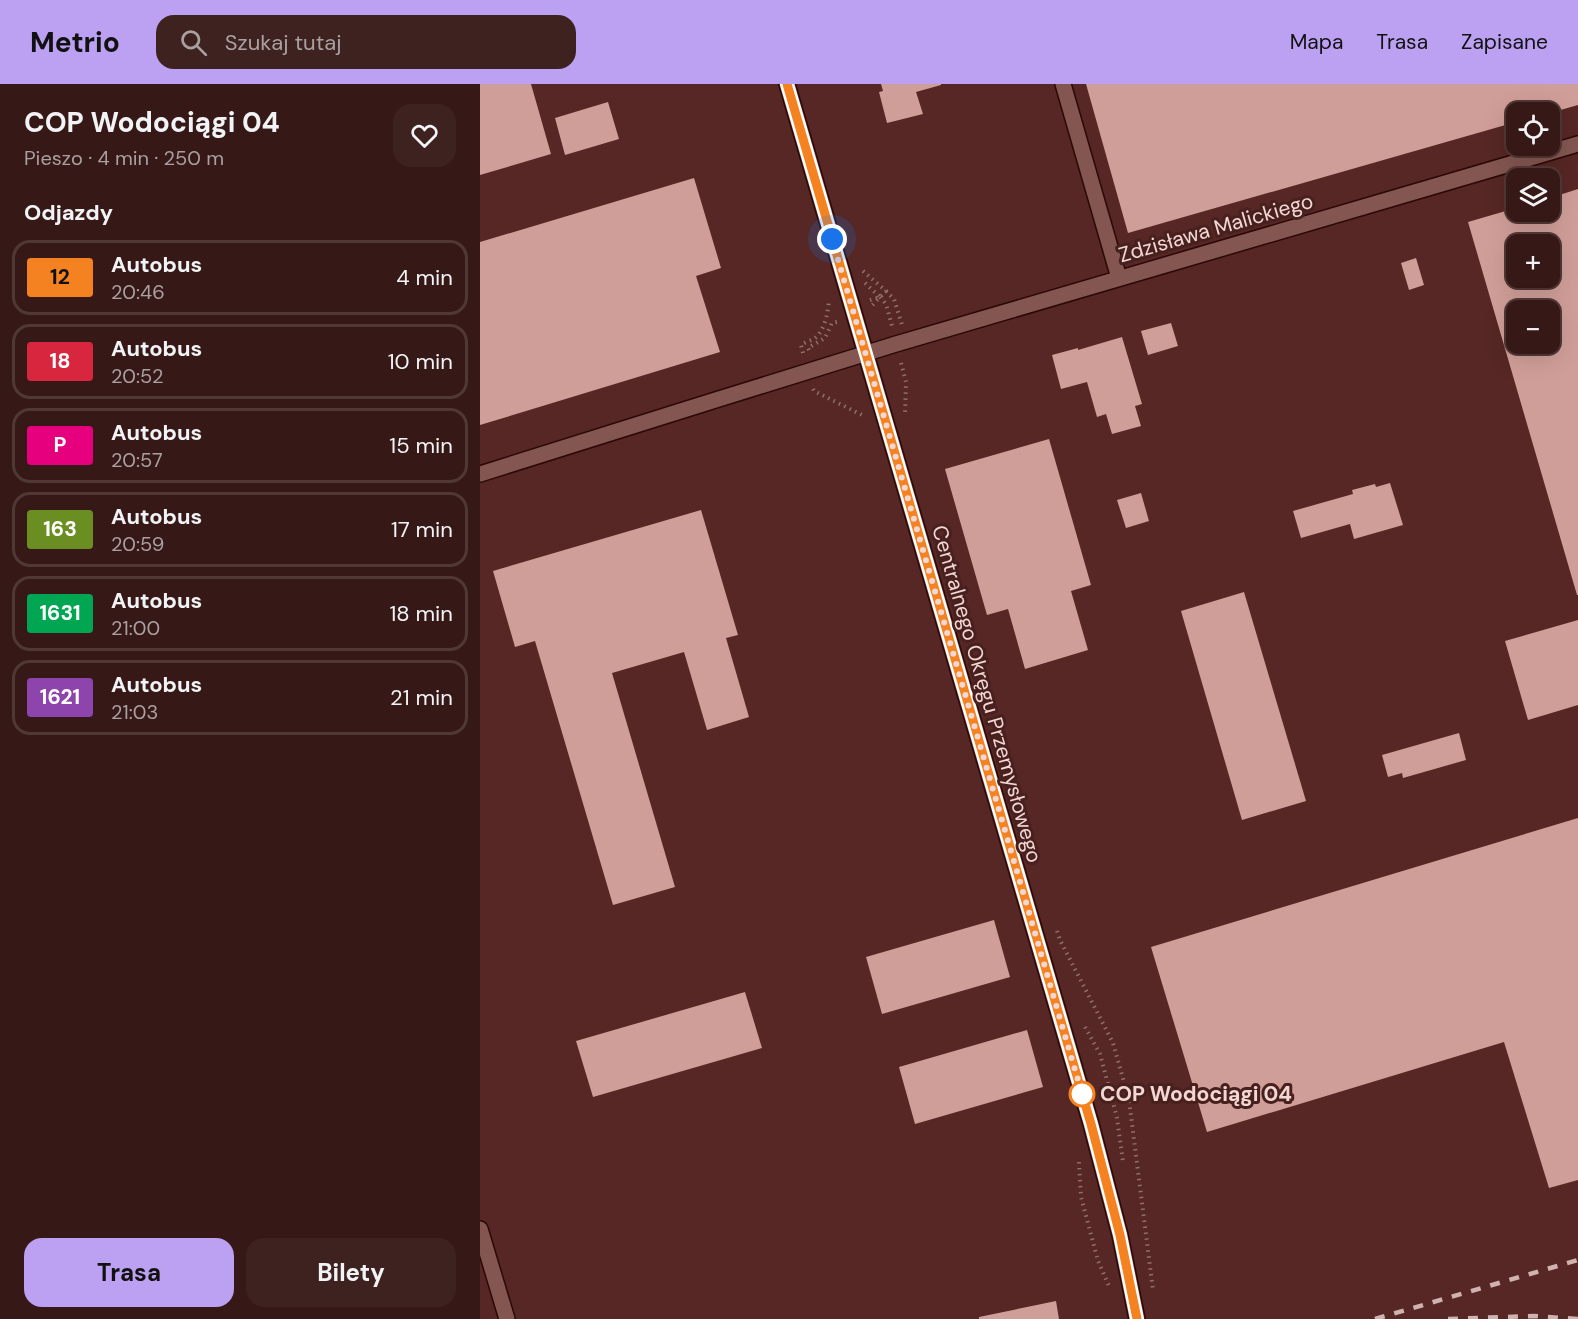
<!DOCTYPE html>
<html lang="pl">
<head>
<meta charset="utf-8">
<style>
  body { margin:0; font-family:"DM Sans",sans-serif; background:#3d221f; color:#f1f3f6; height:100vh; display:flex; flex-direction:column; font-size:22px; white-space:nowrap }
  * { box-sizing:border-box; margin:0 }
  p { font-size:20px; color:#aaa0a1 }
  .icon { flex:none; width:33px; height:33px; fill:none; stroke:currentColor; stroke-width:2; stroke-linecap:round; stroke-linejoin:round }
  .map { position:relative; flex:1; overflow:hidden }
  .details { display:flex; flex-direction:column; background:#361916; width:480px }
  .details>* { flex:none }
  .badge { padding:0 12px; border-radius:4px; font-size:21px; line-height:39px }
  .fabs { position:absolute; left:1026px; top:18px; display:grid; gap:12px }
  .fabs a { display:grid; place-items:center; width:54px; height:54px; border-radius:12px; background:#361916; box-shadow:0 6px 24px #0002,0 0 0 2px #503835; font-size:30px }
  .you { position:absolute; width:30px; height:30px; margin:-15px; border:4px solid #fff; border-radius:50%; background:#1a73e8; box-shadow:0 0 0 9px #1a73e833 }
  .map>.badge { position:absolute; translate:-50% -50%; box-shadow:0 0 0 3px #fff }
  h2 { padding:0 24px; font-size:22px; line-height:54px }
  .round { display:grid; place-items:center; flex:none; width:63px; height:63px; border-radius:18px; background:#3d221f }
  .head { display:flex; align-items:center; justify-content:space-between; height:102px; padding:0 24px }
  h1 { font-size:28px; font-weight:700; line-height:45px }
  .cta { display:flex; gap:12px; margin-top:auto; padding:12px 24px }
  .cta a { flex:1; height:69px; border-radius:18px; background:#bca0f2; color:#111; font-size:24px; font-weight:700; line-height:69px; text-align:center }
  .cta a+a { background:#3d221f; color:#f1f3f6 }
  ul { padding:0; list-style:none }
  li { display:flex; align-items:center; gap:18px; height:75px; margin:0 12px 9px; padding:0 12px; border:3px solid #503835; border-radius:18px }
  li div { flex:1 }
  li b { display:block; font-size:22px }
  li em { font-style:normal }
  li .badge { min-width:66px; font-weight:700; text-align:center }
  header { display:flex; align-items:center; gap:36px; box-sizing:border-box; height:84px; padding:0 30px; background:#bca0f2; color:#111 }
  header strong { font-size:28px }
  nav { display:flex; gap:33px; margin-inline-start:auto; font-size:21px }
  .search { width:420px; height:54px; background:#3d221f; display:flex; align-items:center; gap:15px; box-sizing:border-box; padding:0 21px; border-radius:18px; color:#aaa0a1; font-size:22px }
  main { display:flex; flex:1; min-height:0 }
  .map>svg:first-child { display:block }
</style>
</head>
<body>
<header>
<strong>Metrio</strong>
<div class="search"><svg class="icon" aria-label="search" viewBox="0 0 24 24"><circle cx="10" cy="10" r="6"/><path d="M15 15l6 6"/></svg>Szukaj tutaj</div>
<nav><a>Mapa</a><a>Trasa</a><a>Zapisane</a></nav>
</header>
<main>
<section class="details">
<div class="head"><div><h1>COP Wodociągi 04</h1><p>Pieszo · 4 min · 250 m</p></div><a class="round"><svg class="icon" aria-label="heart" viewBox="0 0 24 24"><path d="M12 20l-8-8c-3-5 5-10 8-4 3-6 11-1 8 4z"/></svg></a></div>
<h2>Odjazdy</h2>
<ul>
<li><span class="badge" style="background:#f58220;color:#111">12</span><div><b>Autobus</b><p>20:46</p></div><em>4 min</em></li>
<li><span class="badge" style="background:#d7263d;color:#fff">18</span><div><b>Autobus</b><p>20:52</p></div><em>10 min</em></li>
<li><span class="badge" style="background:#e6007e;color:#fff">P</span><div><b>Autobus</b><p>20:57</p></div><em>15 min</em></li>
<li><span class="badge" style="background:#6b8e23;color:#fff">163</span><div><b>Autobus</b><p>20:59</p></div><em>17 min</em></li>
<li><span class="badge" style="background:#00a651;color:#fff">1631</span><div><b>Autobus</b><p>21:00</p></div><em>18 min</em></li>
<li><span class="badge" style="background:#8e44ad;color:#fff">1621</span><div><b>Autobus</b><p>21:03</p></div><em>21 min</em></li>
</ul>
<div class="cta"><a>Trasa</a><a>Bilety</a></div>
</section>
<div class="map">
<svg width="1098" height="1235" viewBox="0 0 1098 1235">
  <rect width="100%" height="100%" fill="#48211e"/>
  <path fill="#562724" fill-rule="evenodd" d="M0,0H1098V1235H0ZM1036,28H1070V62H1036ZM1036,94H1070V128H1036ZM1036,160H1070V194H1036ZM1036,226H1070V260H1036Z"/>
  <path fill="#d09e98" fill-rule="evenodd" d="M0,0H51L71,70L0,91Z
    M401,0H461V1L436,8L443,30L407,39L399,8L403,7Z
    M606,0H1098V21L1070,29L1036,28V38L648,149Z
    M128,18L139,55L85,71L75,34Z
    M214,94L241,184L216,192L240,268L0,341V158Z
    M1098,105V511H1097L988,138L1036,124V128H1070V114ZM1036,160H1070V194H1036ZM1036,226H1070V260H1036Z
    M936,174L944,201L929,206L921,179Z
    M691,239L698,262L668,271L661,247Z
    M642,253L662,320L655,322L661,342L632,350L626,330L617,333L607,298L581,305L572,271L598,264V266Z
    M569,355L611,501L591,507L608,566L545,585L528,525L507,531L465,385Z
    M910,399L923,441L874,455L870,440L821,454L813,427L873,410L872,406L895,400L896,403Z
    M661,409L669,437L646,444L637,416Z
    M221,426L258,551L246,554L269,633L227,646L204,568L132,589L195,803L133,821L55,557L35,563L13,487Z
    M764,508L826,717L762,736L701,527Z
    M1098,536V621L1048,636L1025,557Z
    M979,649L986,676L923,694L922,689L908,693L902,671Z
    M1098,734V1096L1069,1104L1024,958L727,1048L671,863Z
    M514,836L530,893L402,930L386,873Z
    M265,908L282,964L113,1013L96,957Z
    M547,946L563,1003L435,1040L419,983Z
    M576,1217L579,1235H499V1233Z"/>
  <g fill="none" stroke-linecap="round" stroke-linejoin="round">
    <g stroke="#2c0807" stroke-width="18">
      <path id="minor" d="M307,0L611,1040L640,1151L657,1235
        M583,0L639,194
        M0,390C139,346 277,303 416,260L1098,60
        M0,1145L27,1235"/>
    </g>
    <path stroke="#916f6c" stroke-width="4" stroke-dasharray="1.5 4.5" stroke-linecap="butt" d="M383,187L406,207L400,213L390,216
      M385,199L400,213L391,223
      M406,207L414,215L422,241
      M400,213L406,220L412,242
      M329,266L328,264L345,254L352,239L357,238
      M323,269L321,261C325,258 331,257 335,254C345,246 348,228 349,216
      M421,279L426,298L425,330
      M333,305L334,307L384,332
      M577,847L580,856L633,959L649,1016L673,1206
      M605,943L620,970L637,1034L643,1078
      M599,1078L601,1113L618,1177L629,1202"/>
    <use href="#minor" stroke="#835651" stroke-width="15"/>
    <path stroke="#d0b2af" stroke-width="4.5" stroke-dasharray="10 10" stroke-linecap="butt" d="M895,1235L1098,1176
      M968,1235L1054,1232L1098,1235"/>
  </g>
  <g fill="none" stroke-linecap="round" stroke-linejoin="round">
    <g stroke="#fff" stroke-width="14">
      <path id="line" d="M307,0L611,1040L640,1151L657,1235"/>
    </g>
    <use href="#line" stroke="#f58220" stroke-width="9"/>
    <path stroke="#f2d7d4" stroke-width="6" stroke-dasharray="0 10.8" d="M352,155L605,1020L602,1010"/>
  </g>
  <circle fill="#fff" stroke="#f58220" stroke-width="3" cx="602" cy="1010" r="12"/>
  <g text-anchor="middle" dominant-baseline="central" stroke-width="6" stroke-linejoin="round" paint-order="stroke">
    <g font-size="21" fill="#f2d7d4" stroke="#48211e">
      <text transform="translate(736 144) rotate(-16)">Zdzisława Malickiego</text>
      <text transform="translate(507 610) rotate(74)">Centralnego Okręgu Przemysłowego</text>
    </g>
    <g font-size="21" font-weight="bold" fill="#f2d7d4" stroke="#48211e" text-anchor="start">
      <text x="620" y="1010">COP Wodociągi 04</text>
    </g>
  </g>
</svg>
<div class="fabs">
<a><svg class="icon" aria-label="locate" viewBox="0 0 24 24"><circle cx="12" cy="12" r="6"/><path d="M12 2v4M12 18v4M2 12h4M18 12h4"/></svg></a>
<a><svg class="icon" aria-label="layers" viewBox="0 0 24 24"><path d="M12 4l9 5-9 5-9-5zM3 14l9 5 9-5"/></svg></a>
<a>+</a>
<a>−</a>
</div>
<div class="you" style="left:352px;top:155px"></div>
</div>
</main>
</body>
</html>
